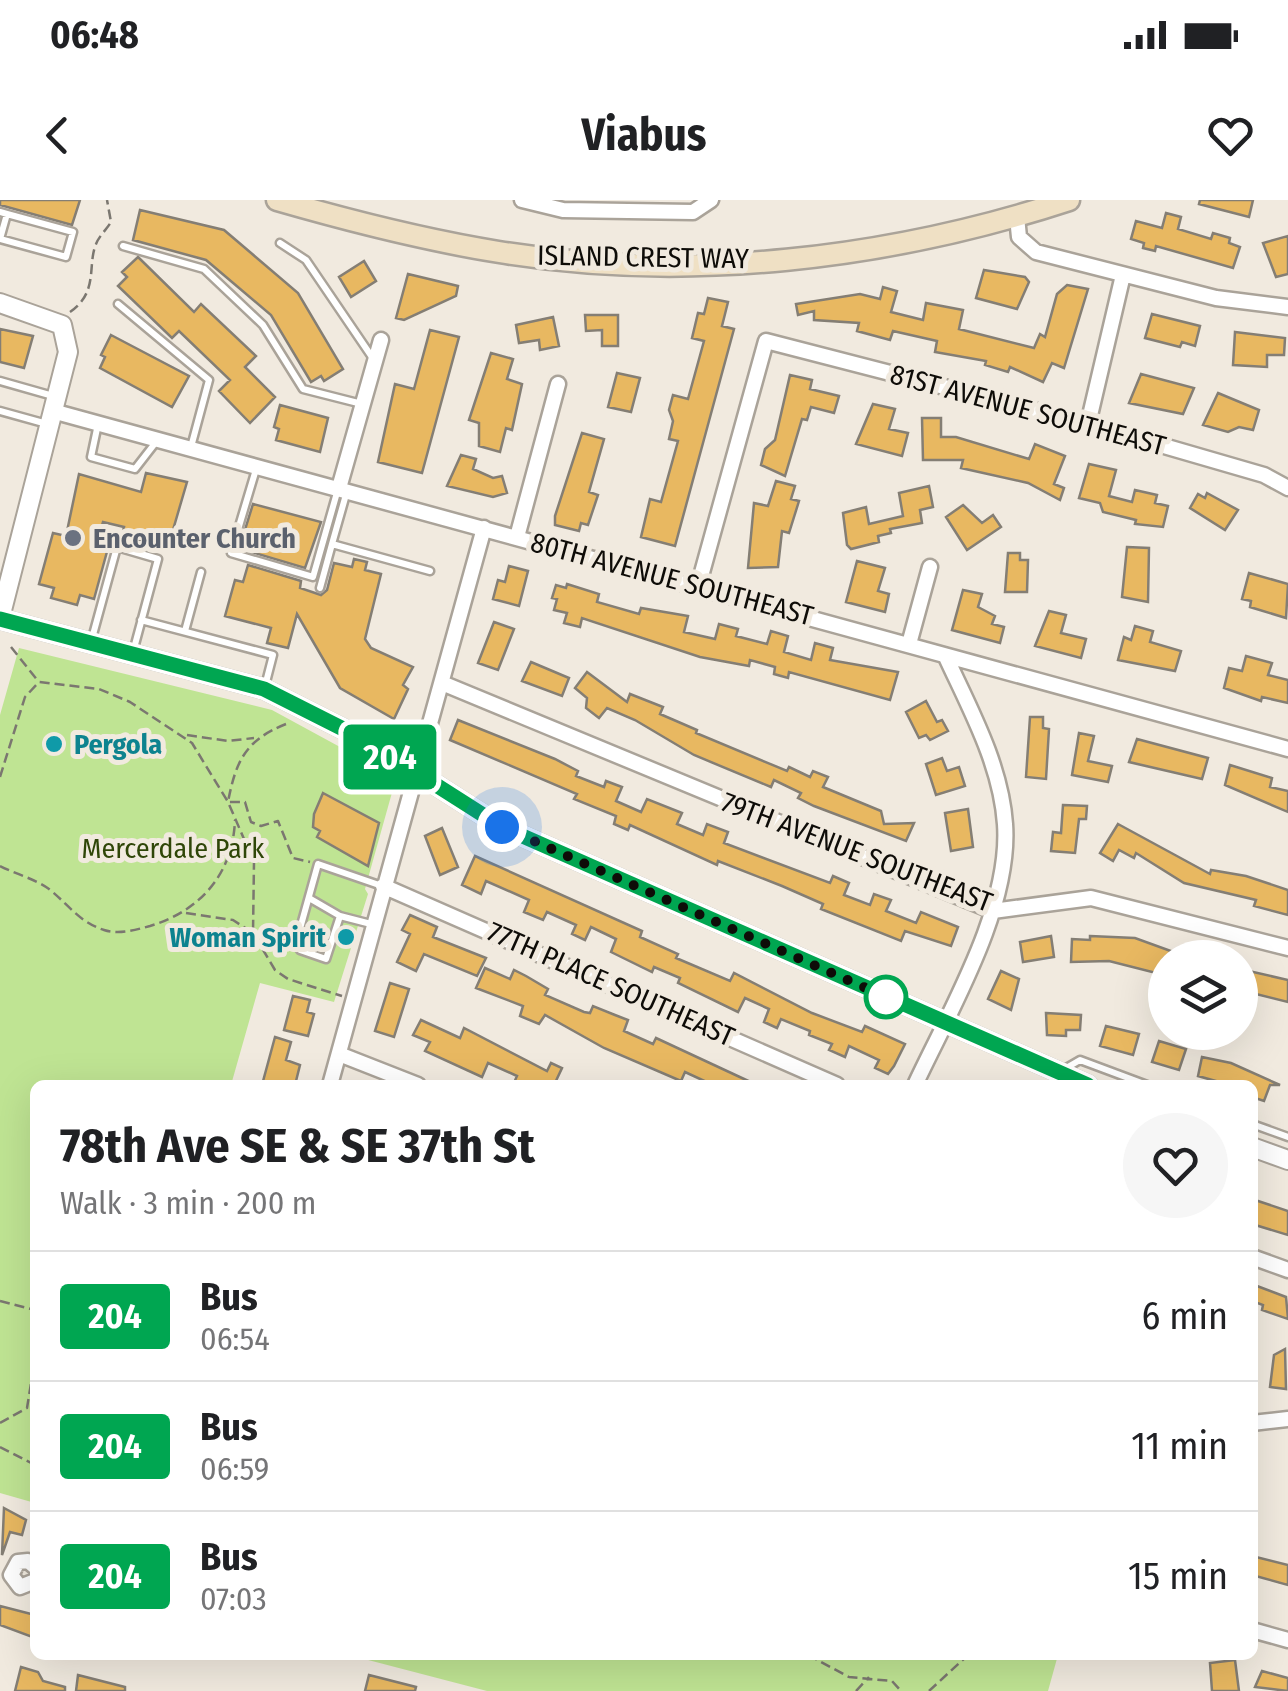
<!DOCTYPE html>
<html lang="en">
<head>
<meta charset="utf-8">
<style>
  body { margin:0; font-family:"Fira Sans Condensed",sans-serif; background:#f6f6f6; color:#202124; height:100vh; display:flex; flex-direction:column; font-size:38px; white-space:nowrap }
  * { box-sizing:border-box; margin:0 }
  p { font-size:32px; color:#757577 }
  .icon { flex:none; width:55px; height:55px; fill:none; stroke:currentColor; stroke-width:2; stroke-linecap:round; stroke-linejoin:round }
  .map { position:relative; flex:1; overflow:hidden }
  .drawer { position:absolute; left:30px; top:880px; width:1228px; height:580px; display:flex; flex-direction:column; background:#fff; border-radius:15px; box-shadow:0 10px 40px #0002 }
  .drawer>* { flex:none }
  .badge { padding:0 20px; border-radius:8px; font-size:35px; line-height:65px }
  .tools { position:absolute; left:1148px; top:740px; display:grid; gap:20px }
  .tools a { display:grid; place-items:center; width:110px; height:110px; border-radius:50%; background:#fff; box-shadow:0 10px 40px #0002; font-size:50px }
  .you { position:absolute; width:50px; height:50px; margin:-25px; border:8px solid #fff; border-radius:50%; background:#1a73e8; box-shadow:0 0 0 15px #1a73e833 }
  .map>.badge { position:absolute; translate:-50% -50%; box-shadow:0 0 0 5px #fff }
  .round { display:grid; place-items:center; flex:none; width:105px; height:105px; border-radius:52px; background:#f6f6f6 }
  .summary { display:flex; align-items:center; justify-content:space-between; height:170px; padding:0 30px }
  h1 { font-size:48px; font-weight:700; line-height:75px }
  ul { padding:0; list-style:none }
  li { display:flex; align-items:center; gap:30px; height:130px; padding:0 30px; border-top:2px solid #e0e0e0 }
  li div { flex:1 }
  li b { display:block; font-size:38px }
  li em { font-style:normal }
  li .badge { min-width:110px; font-weight:700; text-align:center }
  .status { display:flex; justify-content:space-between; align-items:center; height:70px; padding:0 50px; background:#fff; direction:ltr }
  .status svg { height:28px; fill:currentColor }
  header { display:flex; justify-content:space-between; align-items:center; height:130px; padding:0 30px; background:#fff; font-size:45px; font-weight:700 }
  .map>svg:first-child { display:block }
</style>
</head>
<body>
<div class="status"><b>06:48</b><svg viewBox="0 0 49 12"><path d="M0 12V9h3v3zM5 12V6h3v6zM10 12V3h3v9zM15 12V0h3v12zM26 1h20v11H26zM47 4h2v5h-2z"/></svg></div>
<header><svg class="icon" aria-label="back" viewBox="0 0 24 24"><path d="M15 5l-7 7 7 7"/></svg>Viabus<svg class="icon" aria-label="heart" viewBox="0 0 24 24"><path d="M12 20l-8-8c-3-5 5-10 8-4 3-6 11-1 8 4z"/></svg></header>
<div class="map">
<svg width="1288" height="1491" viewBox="0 0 1288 1491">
  <rect width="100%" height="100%" fill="#f1eadf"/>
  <path fill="#bfe493" d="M19,448L272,510L386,572L393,589L365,689L368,694L334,802L260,783L231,885H35V1303L0,1293V515Z
    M349,1455H1058L1048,1491H487Z"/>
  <path fill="#e8b861" stroke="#847e74" stroke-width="2.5" d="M0,0H80L72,25L0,5Z
    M1200,0H1253L1249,17L1199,4Z
    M140,10L224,30L298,93L343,169L324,181L321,176L311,182L271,115L206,60L133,40Z
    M1166,13L1181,17L1178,29L1211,39L1213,33L1230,38L1229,43L1240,47L1233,68L1156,46L1155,51L1143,48L1144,43L1131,39L1136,21L1162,28Z
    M1288,36V74L1276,77L1263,43Z
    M138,57L194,112L201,104L256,156L245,167L275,197L250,223L219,191L230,180L179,131L172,138L118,86L127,77L122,72Z
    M364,61L376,81L351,97L339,77Z
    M984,70L1025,77L1029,82L1017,109L976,98Z
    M408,74L458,86L456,96L404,120L396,118Z
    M1067,85L1088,89L1064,168L1052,163L1043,182L1010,167L1008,172L985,165L986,161L935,152L937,141L893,131L890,140L857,131L859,123L814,120V111L798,115L796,104L860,94L880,99L883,87L897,91L891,112L923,120L926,103L963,110L959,129L1034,148L1040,134L1045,137L1057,94Z
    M708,98L728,102L722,126L734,129L675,346L641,337L650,299L661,302L678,241L669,239L673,221L669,210L673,195L688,199L704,141L692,138L698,113L704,114Z
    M1152,114L1200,126L1195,146L1182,142L1180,147L1145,138Z
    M585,115H618V146H602V130L586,131Z
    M553,117L559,146L540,150L539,140L519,143L516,125Z
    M0,129L33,136L24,168L0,162Z
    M430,130L459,137L422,273L378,262L395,184L414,189Z
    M1235,132L1285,138L1284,155H1267V167L1233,165Z
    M111,135L189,176L172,207L100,168L105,157L101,155Z
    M491,153L513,159L507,179L522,184L512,230L506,228L500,252L479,246V223L469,220Z
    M617,173L640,178L631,212L608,207Z
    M1141,174L1194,188L1183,214L1129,203Z
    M790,175L812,180L810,189L839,196L834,213L811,207L807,220L802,219L785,276L761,265L765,249L775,240Z
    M1218,193L1259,210L1253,230L1239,227L1228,232L1203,225Z
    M873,204L895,209L889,229L908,233L902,256L856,244Z
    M280,205L328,218L320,252L276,240L279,229L274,227Z
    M922,218H941V237H956L1029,259L1035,244L1065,256L1054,284L1064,288L1060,300L1028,283L961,268L963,260H923Z
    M582,233L604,239L589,292L598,295L588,325L581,323L579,331L555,325V316Z
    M461,255L476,259L473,269L493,278L502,276L507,293L493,297L447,286Z
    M1089,264L1116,270L1109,296L1132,302L1135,290L1157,295L1155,303L1168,306L1163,327L1135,324L1136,320L1103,312L1100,303L1079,298Z
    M146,273L187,282L168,347L122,335L124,327L103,322L96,345L108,348L94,399L80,395L77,405L51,398L54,388L39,384L53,333L66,336L79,274L141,292Z
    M776,281L795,286L791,299L799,301L789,333L782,331L778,367L748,368L754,303L768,306Z
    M929,286L933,307L920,310L922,323L890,329L891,333L878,336L879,342L851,349L847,345L843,313L866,307L869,324L903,316L899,293Z
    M1207,293L1238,310L1225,330L1190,308L1198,294L1205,298Z
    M253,304L321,322L305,368L245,350L250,334L244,333Z
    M963,305L982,323L993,315L1001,327L967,350L946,317Z
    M1127,347L1149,348L1148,402L1122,397Z
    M1008,353H1020V360H1028L1027,392H1005Z
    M354,359L367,362L365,370L381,374L365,439L371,448L413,467L403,485L408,489L394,519L340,488L297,414L288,448L267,443L271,428L225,416L235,380L243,382L248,365L301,381L300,388L321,395L327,390L334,363L352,367Z
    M857,361L885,368L878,391L889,394L885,412L846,402Z
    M509,366L528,371L519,406L493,399L498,380L505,382Z
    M1249,373L1288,384L1286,418L1250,407L1251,401L1242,399Z
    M567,384L599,394L597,402L639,414L641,408L688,416L684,432L715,439L719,424L738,429L736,436L767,444L771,431L788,436L784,452L811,460L815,443L833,448L830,460L898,472L890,500L789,472L788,478L774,474L775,467L750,460L749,466L700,457L582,418L580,427L564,423L567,413L554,410L557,399L552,398L556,385L566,388Z
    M963,390L982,394L978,407L995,416L992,424L1004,427L1000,443L952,430Z
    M1049,411L1066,415L1061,433L1086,439L1081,458L1035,446Z
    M494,422L514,429L498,470L478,463Z
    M1135,426L1153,431L1150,442L1181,451L1175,471L1118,460L1124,437L1131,440Z
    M1246,456L1272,463L1268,475L1288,480V503L1262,497L1261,501L1224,488L1229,468L1242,471Z
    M531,462L569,478L562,496L522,481Z
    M587,472L627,502L630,494L663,507L660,514L697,530L696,533L787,571L789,567L810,577L813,571L828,577L823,587L881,611L884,624L914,623L906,641L814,606L798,598L801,593L774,580L771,587L694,555L635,520L607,508L599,518L586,508L587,498L575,488Z
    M926,501L937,522L942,520L948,531L930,540L926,535L919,538L906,512Z
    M1030,517H1043V528L1049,529L1046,579L1026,577Z
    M458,520L555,559L578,571L576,576L604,587L606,581L622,587L616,601L641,612L647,599L682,613L677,624L703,635L707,624L728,632L724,643L830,683L833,676L849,683L844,695L870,705L874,694L891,700L886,711L916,723L921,712L958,727L951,746L905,731L901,741L821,709L823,704L782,686L718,661L717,665L630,625L628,630L614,624L616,616L574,599L577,594L450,540Z
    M1079,533L1094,536L1088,561L1112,566L1108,582L1072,575Z
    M1137,539L1208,558L1202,579L1129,562Z
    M942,558L947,571L959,567L965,586L936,595L926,564Z
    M1230,565L1272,578L1270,587L1288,591V612L1225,585Z
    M323,593L379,623L368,666L317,637L320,631L313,627L314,614Z
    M1063,605L1087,606L1086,619H1079L1075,653L1051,651L1053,632L1061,633Z
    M968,609L973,647L951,651L945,613Z
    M1118,624L1210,674L1211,670L1246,676L1288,690V715L1254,706L1256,700L1184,683L1136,653L1134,658L1119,650L1113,661L1100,653Z
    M442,628L458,667L440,675L425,636Z
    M475,656L642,731L640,737L678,754L676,758L730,781L734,773L812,813L862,832L865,826L905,844L894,866L888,874L875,868L879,860L849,846L845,857L829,850L832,844L809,835L810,831L781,819L777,828L764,822L769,809L745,798L738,812L678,783L680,778L654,767L652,772L611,752L616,739L591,727L585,740L572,734L576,725L547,712L543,720L524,712L529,700L486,681L481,694L462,685Z
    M410,715L437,727L433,737L486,758L477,776L424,754L416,771L397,762L410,734L402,730Z
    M1051,736L1054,757L1023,762L1020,742Z
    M1090,736L1135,738L1190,758H1164L1160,774L1109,761L1071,762L1072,739L1090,740Z
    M485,768L510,779L514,770L526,776L548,789L545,795L584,812L590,813L593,806L615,815L628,820L624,831L653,844L656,838L757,885H713L685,872L681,881L604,848L545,815L539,824L520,816L523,806L476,788Z
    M1240,769L1288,780V802L1240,790Z
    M1001,771L1019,779L1011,810L988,799Z
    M390,783L409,789L394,837L375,831Z
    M293,796L310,800L307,812L314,814L308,836L284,830Z
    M1046,813L1081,815L1080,830H1066V836L1047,835Z
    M421,820L460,838L464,828L547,871L551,863L562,868L554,885H513L517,876L488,863L482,877L425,851L430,842L413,835Z
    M1106,826L1139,834L1133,855L1100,846Z
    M275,837L291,842L286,860L300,865L295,885H262Z
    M1159,841L1186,849L1179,870L1152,862Z
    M1202,857L1231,863L1280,885H1270L1264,901L1252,897V885H1230L1198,876Z
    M1252,999L1288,1011V1035L1252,1024Z
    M1257,1086L1286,1097L1288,1119L1262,1110L1263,1105L1252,1101Z
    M1285,1149L1286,1189L1270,1187L1274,1155Z
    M4,1308L26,1320L22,1335L10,1332L2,1355Z
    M1252,1356L1288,1365V1385L1252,1375Z
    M0,1406L35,1415V1438L0,1425Z
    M1235,1460L1239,1491H1212L1210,1463Z
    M21,1467L38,1472L43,1481L65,1487V1491H15Z
    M1262,1471L1288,1478V1491L1255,1487Z
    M78,1475L125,1487V1491H76Z
    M369,1475L416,1487L415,1491H365Z"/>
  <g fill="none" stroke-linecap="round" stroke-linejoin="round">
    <g stroke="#aaa399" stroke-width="11">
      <path id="service" d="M0,12L7,14L73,32L66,57L0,39L7,14
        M280,43L306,60L374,160
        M123,46L204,69L263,125L303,189L362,204
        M118,104L209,180L191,247
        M0,181L53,196
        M0,211L47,224
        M98,224L91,257L135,269L156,242
        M257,266L231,353L313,377L338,289
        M347,291L332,344L430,371
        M320,388L332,344
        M141,420L273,455L265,486
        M185,431L201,372
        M91,442L117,347L158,359L133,452
        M309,698L340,716L326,759L300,750L296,743L318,664L382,686
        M340,716L371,724
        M1061,871L1080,860L1147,885
        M1252,924L1288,937"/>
    </g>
    <g stroke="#aaa399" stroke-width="19">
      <path id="minor" d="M522,0L563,10L693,12L711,0
        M1017,17L1019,37L1036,52L1216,98L1288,107
        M56,212L1288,549
        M1088,224L1123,75
        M339,288L381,140
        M517,337L558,184
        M698,387L766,141L1088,224L1264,275L1288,288
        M909,444L930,367
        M442,483L993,711L1091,698L1288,748
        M383,686L837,885
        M339,854L418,885
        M330,885L484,328
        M915,885C950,810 1011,708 1005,624C1001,565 970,509 946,457
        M1252,1057L1288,1070
        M1252,1223L1288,1219
        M35,1367L28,1361L18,1362L11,1375L20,1387L35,1381
        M1252,1430L1288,1440"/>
    </g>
    <g stroke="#aaa399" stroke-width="22">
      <path id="tertiary" d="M0,103L62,125L68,152L0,418
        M0,419L264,489L367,541L502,627L1088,885
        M1252,947L1288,960"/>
    </g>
    <g stroke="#aaa399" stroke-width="25">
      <path id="secondary" d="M277,0C350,21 424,40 499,52C687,83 889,59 1069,0"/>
    </g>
    <path stroke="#7b7770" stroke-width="2.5" stroke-dasharray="10 5" stroke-linecap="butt" d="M70,112C99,92 87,66 96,44C99,36 107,29 111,22L107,0
      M11,447L38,481
      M286,524C246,540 236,560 228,602H245L251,622L261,626L278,621L293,658L310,662
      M187,535L228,541L254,538
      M0,577L25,497L39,482L99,489L130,502L192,543L228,602L254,662L253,733
      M0,666C16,674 35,679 49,689C69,705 79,722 104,730C119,735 135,730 150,726C200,711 233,674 235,620
      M186,713L233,720L253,733L275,770L288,779L342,796
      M0,1101L35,1110
      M0,1223L27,1208L35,1159
      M0,1247L35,1265
      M808,1455L849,1477L892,1481L901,1491
      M856,1491L869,1477
      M929,1491L968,1455"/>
    <use href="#service" stroke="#fff" stroke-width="6"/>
    <use href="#minor" stroke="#fff" stroke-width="14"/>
    <use href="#tertiary" stroke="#fff" stroke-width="18"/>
    <use href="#secondary" stroke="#efe0c4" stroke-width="20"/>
  </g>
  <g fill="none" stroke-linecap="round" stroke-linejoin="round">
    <g stroke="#fff" stroke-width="22">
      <path id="line" d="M0,419L264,489L367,541L502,627L1088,885"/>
    </g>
    <use href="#line" stroke="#00a651" stroke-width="15"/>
    <path stroke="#0e0c08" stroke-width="10" stroke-dasharray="0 18" d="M502,627L886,797"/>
  </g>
  <circle fill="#6b7280" stroke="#f1eadf" stroke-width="4" cx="73" cy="338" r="10"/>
  <g fill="#0f9aa8" stroke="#f1eadf" stroke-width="4">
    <circle cx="54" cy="544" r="10"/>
    <circle cx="346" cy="737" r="10"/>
  </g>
  <circle fill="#fff" stroke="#00a651" stroke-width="5" cx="886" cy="797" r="20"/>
  <g text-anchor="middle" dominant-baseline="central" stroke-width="10" stroke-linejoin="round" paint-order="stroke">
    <g font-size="28" fill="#0e0c08" stroke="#f1eadf">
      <text transform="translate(643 57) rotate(1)">ISLAND CREST WAY</text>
      <text transform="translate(1028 210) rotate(15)">81ST AVENUE SOUTHEAST</text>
      <text transform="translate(672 379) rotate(15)">80TH AVENUE SOUTHEAST</text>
      <text transform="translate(857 652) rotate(21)">79TH AVENUE SOUTHEAST</text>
      <text transform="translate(611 784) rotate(24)">77TH PLACE SOUTHEAST</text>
    </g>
    <g font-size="28" font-weight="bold" fill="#5b616d" stroke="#f1eadf" text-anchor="start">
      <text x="93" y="338">Encounter Church</text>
    </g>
    <g font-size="28" font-weight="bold" fill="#0d838f" stroke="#f1eadf" text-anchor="start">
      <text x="74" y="544">Pergola</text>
      <text x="326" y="737" text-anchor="end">Woman Spirit</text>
    </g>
    <g font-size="28" fill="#2f4608" stroke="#f1eadf">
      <text x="173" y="648">Mercerdale Park</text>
    </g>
  </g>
</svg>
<div class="tools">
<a><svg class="icon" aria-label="layers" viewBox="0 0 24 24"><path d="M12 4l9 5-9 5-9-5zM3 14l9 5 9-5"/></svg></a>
</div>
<div class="you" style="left:502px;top:627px"></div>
<b class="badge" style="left:390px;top:557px;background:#00a651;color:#fff">204</b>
<section class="drawer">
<div class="summary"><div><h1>78th Ave SE &amp; SE 37th St</h1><p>Walk · 3 min · 200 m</p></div><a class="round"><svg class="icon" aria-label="heart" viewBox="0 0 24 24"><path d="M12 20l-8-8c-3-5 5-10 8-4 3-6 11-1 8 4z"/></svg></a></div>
<ul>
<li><span class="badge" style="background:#00a651;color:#fff">204</span><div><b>Bus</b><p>06:54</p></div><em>6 min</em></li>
<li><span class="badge" style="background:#00a651;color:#fff">204</span><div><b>Bus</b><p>06:59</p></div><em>11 min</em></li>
<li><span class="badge" style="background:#00a651;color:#fff">204</span><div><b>Bus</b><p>07:03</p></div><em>15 min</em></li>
</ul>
</section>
</div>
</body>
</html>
